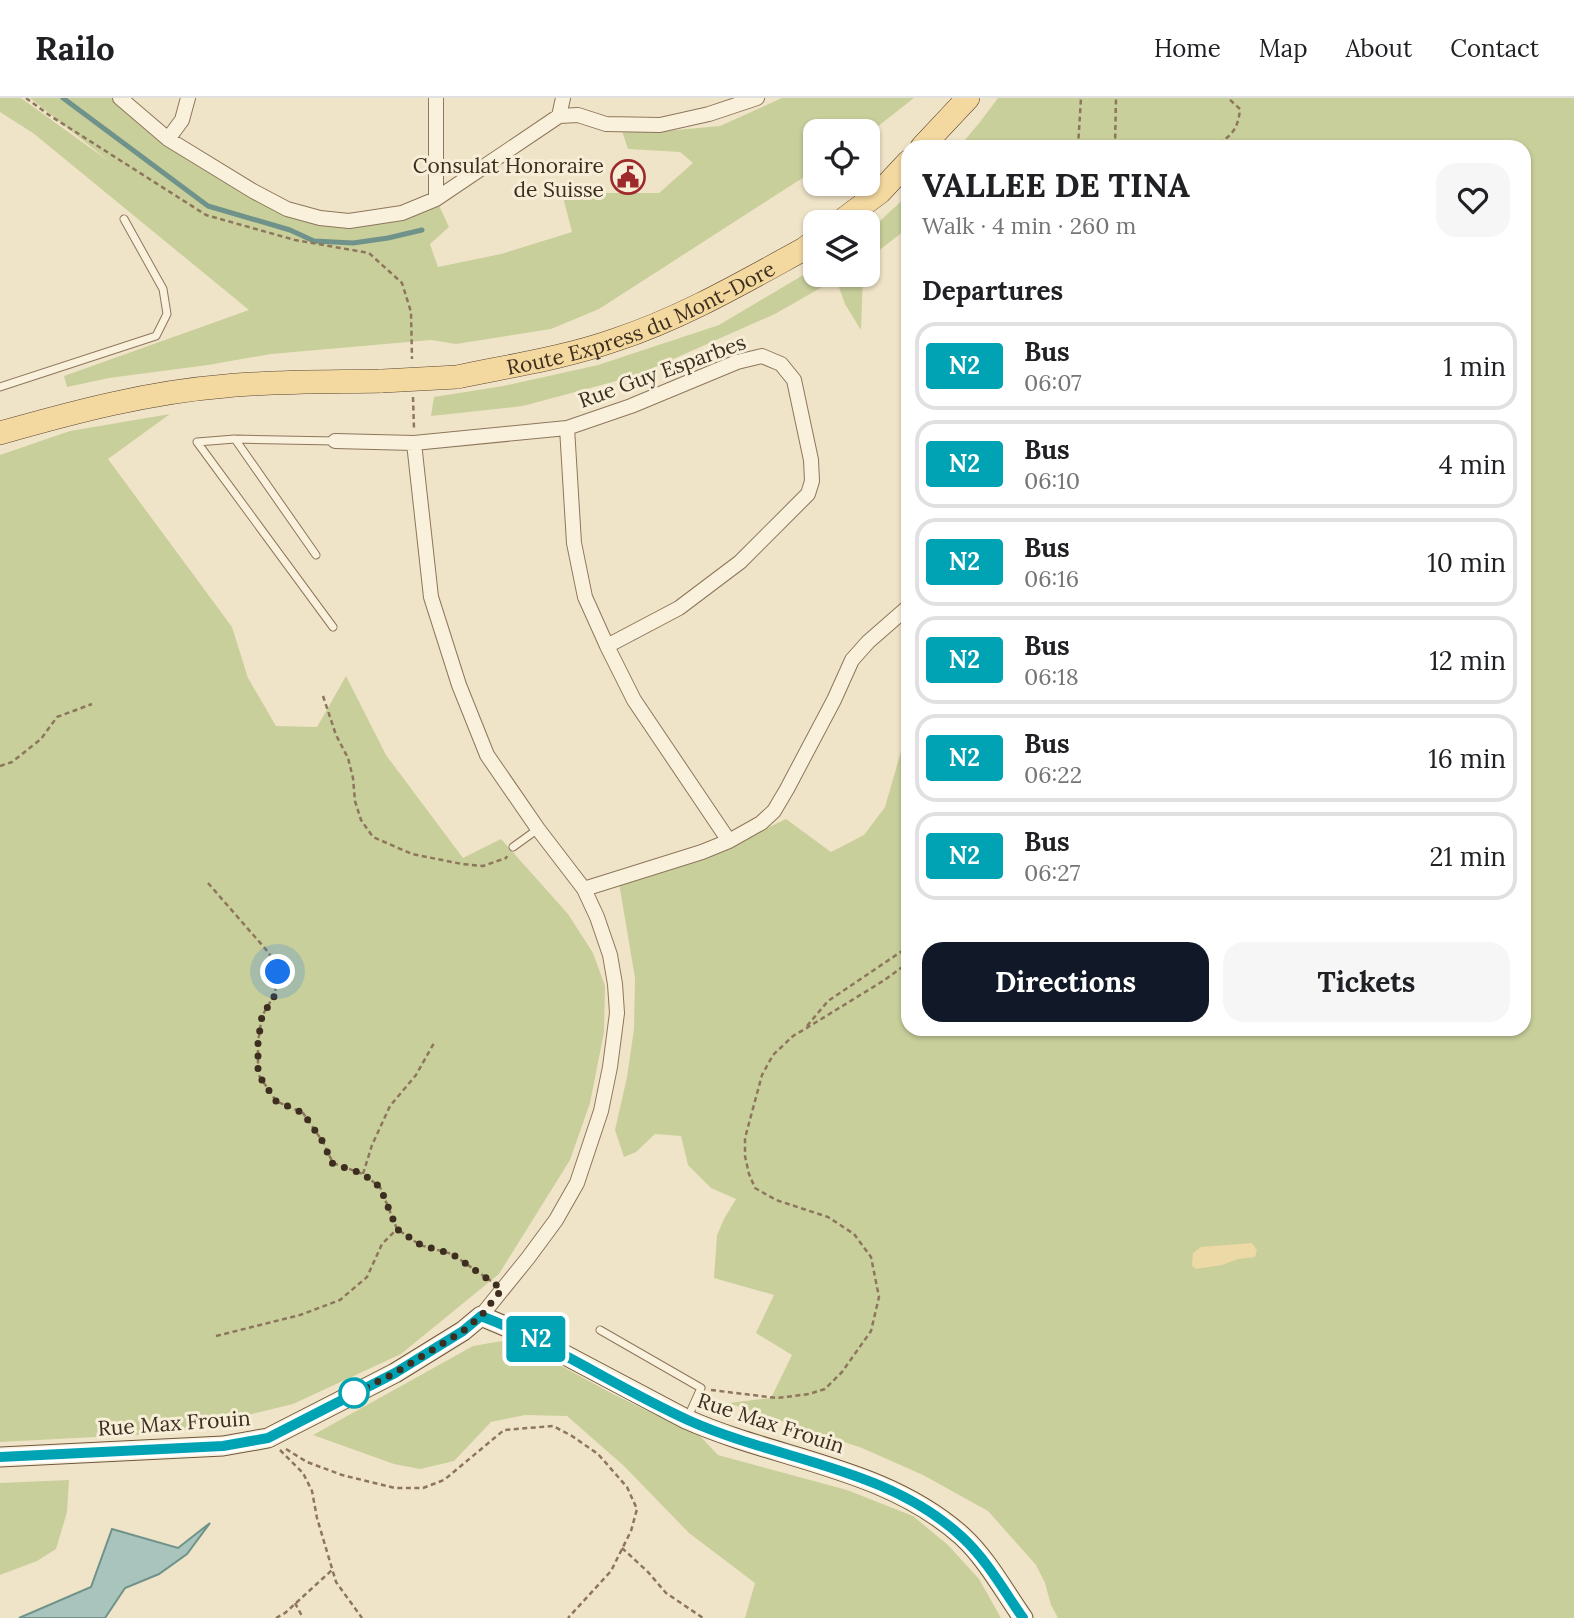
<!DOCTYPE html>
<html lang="en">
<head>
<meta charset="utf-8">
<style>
  body { margin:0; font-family:Lora,serif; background:#f6f6f6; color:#202124; height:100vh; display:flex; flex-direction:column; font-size:26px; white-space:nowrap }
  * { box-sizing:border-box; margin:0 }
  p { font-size:23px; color:#757577 }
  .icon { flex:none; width:38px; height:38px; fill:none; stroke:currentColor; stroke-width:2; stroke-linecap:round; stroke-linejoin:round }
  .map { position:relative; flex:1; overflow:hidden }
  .details { position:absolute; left:901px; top:42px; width:630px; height:896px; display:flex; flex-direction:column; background:#fff; border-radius:21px; box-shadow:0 2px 5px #0004 }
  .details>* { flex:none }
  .badge { padding:0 14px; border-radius:5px; font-size:24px; line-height:46px }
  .buttons { position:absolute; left:803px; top:21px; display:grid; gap:14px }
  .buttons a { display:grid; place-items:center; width:77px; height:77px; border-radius:14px; background:#fff; box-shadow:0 2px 5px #0004; font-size:35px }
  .you { position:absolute; width:35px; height:35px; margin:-18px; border:5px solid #fff; border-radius:50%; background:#1a73e8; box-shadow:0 0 0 10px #1a73e833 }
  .map>.badge { position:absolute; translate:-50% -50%; box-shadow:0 0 0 4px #fff }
  h2 { padding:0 21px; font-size:26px; line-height:63px }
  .round { display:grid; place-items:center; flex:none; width:74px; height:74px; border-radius:21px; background:#f6f6f6 }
  .head { display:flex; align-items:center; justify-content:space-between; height:119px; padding:0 21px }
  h1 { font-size:33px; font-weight:800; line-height:52px }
  .cta { display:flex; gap:14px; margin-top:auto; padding:14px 21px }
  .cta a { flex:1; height:80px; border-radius:21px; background:#111827; color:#fff; font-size:28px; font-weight:800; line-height:80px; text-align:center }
  .cta a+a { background:#f6f6f6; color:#202124 }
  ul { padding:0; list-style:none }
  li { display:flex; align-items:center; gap:21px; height:88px; margin:0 14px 10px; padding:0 7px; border:4px solid #e0e0e0; border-radius:21px }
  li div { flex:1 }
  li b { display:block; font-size:26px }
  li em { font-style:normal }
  li .badge { min-width:77px; font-weight:700; text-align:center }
  header { display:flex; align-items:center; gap:42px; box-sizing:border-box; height:98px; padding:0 35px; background:#fff; border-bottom:2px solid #e0e0e0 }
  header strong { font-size:33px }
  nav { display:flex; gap:38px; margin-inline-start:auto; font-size:24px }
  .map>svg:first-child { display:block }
</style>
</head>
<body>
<header>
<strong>Railo</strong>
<nav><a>Home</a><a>Map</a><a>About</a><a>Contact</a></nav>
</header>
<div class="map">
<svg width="1574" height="1520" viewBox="0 0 1574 1520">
  <rect width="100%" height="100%" fill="#f0e4c8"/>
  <path fill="#c9cf9b" d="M0,0H21L110,64L30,0H120L168,41L287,111L349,123L436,101L449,129L430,146L438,169L501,156L572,134L563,99L603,95H659L693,65L680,54L628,51L622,33L654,34L720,28L782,0H914L868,36V33H816L815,72L599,211L551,231L456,246L431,242L271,256L208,267L109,280L67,289L64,278L249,212L33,35L0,14Z
    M998,0H1574V1520H1058L1051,1507L1045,1485L1036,1467L988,1413L923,1377L862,1350L728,1305L771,1300L792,1257L756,1235L774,1197L714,1180L717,1137L724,1121L736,1101L711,1090L688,1067L681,1038L655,1036L636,1054L624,1059L615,1032L627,979L634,931L635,880L619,785L713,756L786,721L831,754L864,737L885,709L908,629V931H1524V49H959L980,24Z
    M908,97V130L869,160L868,163V134Z
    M815,170L816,177H863L861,232L845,206L836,181L775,216L635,278L523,308L431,318L434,299L503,288L598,267L719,227Z
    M170,316L108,361L232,529L248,580L276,628L317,629L346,578L386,657L463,760L501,741L568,816L593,855L605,888L604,934L590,1005L570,1062L499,1176L401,1256L293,1306L173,1335L0,1344V357L70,333Z
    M502,1243L529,1253L554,1264L613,1296L700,1338L718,1357L847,1392L913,1418L948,1447L979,1481L1001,1520H745L755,1485L689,1435L624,1368L567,1318L525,1317L491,1324L454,1363L420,1371L394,1366L313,1337L473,1248Z
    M69,1382L67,1414L56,1451L37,1463L0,1477V1385Z"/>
  <path fill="#ecd9a5" d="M1252,1145L1257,1152L1255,1159L1238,1161L1222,1167L1196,1171L1192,1168L1193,1155L1201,1149Z"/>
  <path fill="#a9c4bc" stroke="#6f938a" stroke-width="2" d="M210,1425L187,1456L159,1476L125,1490L105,1520H19L91,1489L112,1431L178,1450Z"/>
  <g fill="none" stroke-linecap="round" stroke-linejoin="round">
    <path stroke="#6f938a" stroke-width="5" d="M63,0L208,108L290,132L314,143L353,145L388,140L422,132"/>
    <g stroke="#8d765c" stroke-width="9">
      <path id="lane" d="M0,289L156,238L167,216L163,191L124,121
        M235,341L197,344L333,529
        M316,457L235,341L335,343
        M513,749L538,731
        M600,1232L701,1290L687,1321"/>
    </g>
    <g stroke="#8d765c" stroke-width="16">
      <path id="street" d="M120,0L168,41L253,93L287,111L320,120L349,123L402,115L436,101L559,18L578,17L606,26L660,27L709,16L757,0
        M436,0V101
        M559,18L563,0
        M168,41L182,22L188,0
        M567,330L574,445L585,499L607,548L634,602L729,743
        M335,343L414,345L567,330L631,308L737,264L762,258L781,266L794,282L811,362L812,383L808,396L740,464L679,510L607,548
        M414,345L431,499L459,587L487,657L538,731L584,791L597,819L610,857L615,886L617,915L610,969L601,1013L577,1085L556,1122L528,1160L481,1218
        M584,791L702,754L729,743L761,725L774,713L787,691L834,602L852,562L868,544L908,509"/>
    </g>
    <g stroke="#6f573f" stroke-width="21">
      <path id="secondary" d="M0,1359L223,1348L268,1340L395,1275L463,1233L481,1218L533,1240L686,1321C778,1362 885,1369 962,1438C987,1461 1004,1493 1023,1520"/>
    </g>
    <g stroke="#5b4430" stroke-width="24">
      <g id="primary">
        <path d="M922,49L968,0"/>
        <path d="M840,124L880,94L908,64"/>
        <path id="s1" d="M457,279C509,268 564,260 615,242C682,220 742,185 804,151L816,142"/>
        <path d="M0,335C74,314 149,294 226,288C277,283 330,284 382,283"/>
      </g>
    </g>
    <path stroke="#8d765c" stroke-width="2.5" stroke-dasharray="5 3.5" stroke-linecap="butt" d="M26,0L49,17L206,117L295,142L369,155L402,185L411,214L412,261
      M1078,49L1081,0
      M1115,49L1116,0
      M1211,49C1230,40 1238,33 1240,11L1228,0
      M413,299L414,331
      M323,598L336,637L348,660L353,680L355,703L361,722L373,739L412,756L462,766L483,768L506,760L507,758
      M0,668L12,664L41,641L57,619L92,606
      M208,785L269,855L277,874L275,896L262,918L258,944V976L276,1003L303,1015L323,1044L333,1065L363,1076L380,1089L397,1131L420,1147L452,1156L491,1183
      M807,928L828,903L908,849
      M363,1076L372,1047L390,1008L416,977L434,945
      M216,1238L300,1217L340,1202L367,1179L382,1146L397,1131
      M711,1292L777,1300L809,1296L825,1291L842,1274L871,1233L879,1199L871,1159L854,1136L828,1119L776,1102L755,1090L749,1076L745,1058V1040L762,977L773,957L793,938L805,931L883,883L908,865
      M286,1351L307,1364L342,1377L395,1390H423L444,1382L504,1332L553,1328L572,1338L598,1356L627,1389L637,1411L631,1433L611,1473L568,1520
      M280,1352L303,1375L312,1393L317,1420L336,1484L362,1520
      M622,1450L648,1474L666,1495L703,1520
      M295,1505L303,1520
      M276,1520L285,1515L332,1472"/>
    <use href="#lane" stroke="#faf1dc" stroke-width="7"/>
    <use href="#street" stroke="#faf1dc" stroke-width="14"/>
    <use href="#secondary" stroke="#faf1dc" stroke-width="19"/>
    <use href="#primary" stroke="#f3d9a0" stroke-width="23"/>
    <g stroke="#5b4430" stroke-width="24" stroke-linecap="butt">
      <path id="primary-bridge" d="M382,283L457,279"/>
    </g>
    <use href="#primary-bridge" stroke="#f3d9a0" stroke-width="23"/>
  </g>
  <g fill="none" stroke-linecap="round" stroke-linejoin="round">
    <g stroke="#fff" stroke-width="16">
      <path id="line" d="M0,1359L223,1348L268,1340L395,1275L463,1233L481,1218C554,1246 619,1291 690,1323C780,1363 887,1369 962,1439C987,1462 1004,1493 1023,1520"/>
    </g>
    <use href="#line" stroke="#00a3b4" stroke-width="10"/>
    <path stroke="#3d2e20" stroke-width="7" stroke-dasharray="0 12.6" d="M278,874L275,897L262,918L258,944V976L276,1003L303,1015L323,1044L332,1065L363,1076L380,1089L397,1131L421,1147L452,1156L502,1191L481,1218L463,1233L395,1275L351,1297L354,1295"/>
  </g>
  <defs>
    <g id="civic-ring" transform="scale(1.75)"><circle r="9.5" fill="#f7eed8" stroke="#9e2a2b" stroke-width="1.5"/><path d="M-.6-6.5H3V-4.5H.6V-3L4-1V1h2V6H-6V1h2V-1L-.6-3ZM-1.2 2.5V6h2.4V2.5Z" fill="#9e2a2b"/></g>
  </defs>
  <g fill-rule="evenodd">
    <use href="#civic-ring" x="628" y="79"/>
  </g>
  <circle fill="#fff" stroke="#00a3b4" stroke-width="3.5" cx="354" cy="1295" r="14"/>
  <g text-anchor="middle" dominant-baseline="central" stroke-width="6" stroke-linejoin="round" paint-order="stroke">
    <g font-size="21" fill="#3d2e20" stroke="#f7eed8" text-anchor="end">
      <text x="604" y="67">Consulat Honoraire<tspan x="604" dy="24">de Suisse</tspan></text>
    </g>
    <g font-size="21" fill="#3d2e20" stroke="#f7eed8">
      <text stroke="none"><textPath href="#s1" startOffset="194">Route Express du Mont-Dore</textPath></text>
      <text transform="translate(662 273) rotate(-20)">Rue Guy Esparbes</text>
      <text transform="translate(174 1325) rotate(-4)">Rue Max Frouin</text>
      <text transform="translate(771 1325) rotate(18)">Rue Max Frouin</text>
    </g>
  </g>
</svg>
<div class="buttons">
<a><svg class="icon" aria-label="locate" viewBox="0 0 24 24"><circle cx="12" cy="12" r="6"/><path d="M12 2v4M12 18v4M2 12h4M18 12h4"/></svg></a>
<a><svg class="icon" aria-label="layers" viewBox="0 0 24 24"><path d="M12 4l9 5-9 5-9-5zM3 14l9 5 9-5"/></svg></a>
</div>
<div class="you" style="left:278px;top:874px"></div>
<b class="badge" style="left:536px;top:1241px;background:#00a3b4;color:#fff">N2</b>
<section class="details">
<div class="head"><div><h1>VALLEE DE TINA</h1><p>Walk · 4 min · 260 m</p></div><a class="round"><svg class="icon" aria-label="heart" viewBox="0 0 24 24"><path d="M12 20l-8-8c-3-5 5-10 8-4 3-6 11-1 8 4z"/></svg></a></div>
<h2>Departures</h2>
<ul>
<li><span class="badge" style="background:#00a3b4;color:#fff">N2</span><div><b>Bus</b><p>06:07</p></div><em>1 min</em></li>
<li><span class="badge" style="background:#00a3b4;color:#fff">N2</span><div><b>Bus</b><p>06:10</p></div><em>4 min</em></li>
<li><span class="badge" style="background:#00a3b4;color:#fff">N2</span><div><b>Bus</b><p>06:16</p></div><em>10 min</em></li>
<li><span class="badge" style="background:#00a3b4;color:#fff">N2</span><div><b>Bus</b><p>06:18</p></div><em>12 min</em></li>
<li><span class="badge" style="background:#00a3b4;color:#fff">N2</span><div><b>Bus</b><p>06:22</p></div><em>16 min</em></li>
<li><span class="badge" style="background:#00a3b4;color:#fff">N2</span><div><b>Bus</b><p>06:27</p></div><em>21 min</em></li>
</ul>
<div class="cta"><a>Directions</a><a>Tickets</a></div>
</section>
</div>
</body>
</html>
